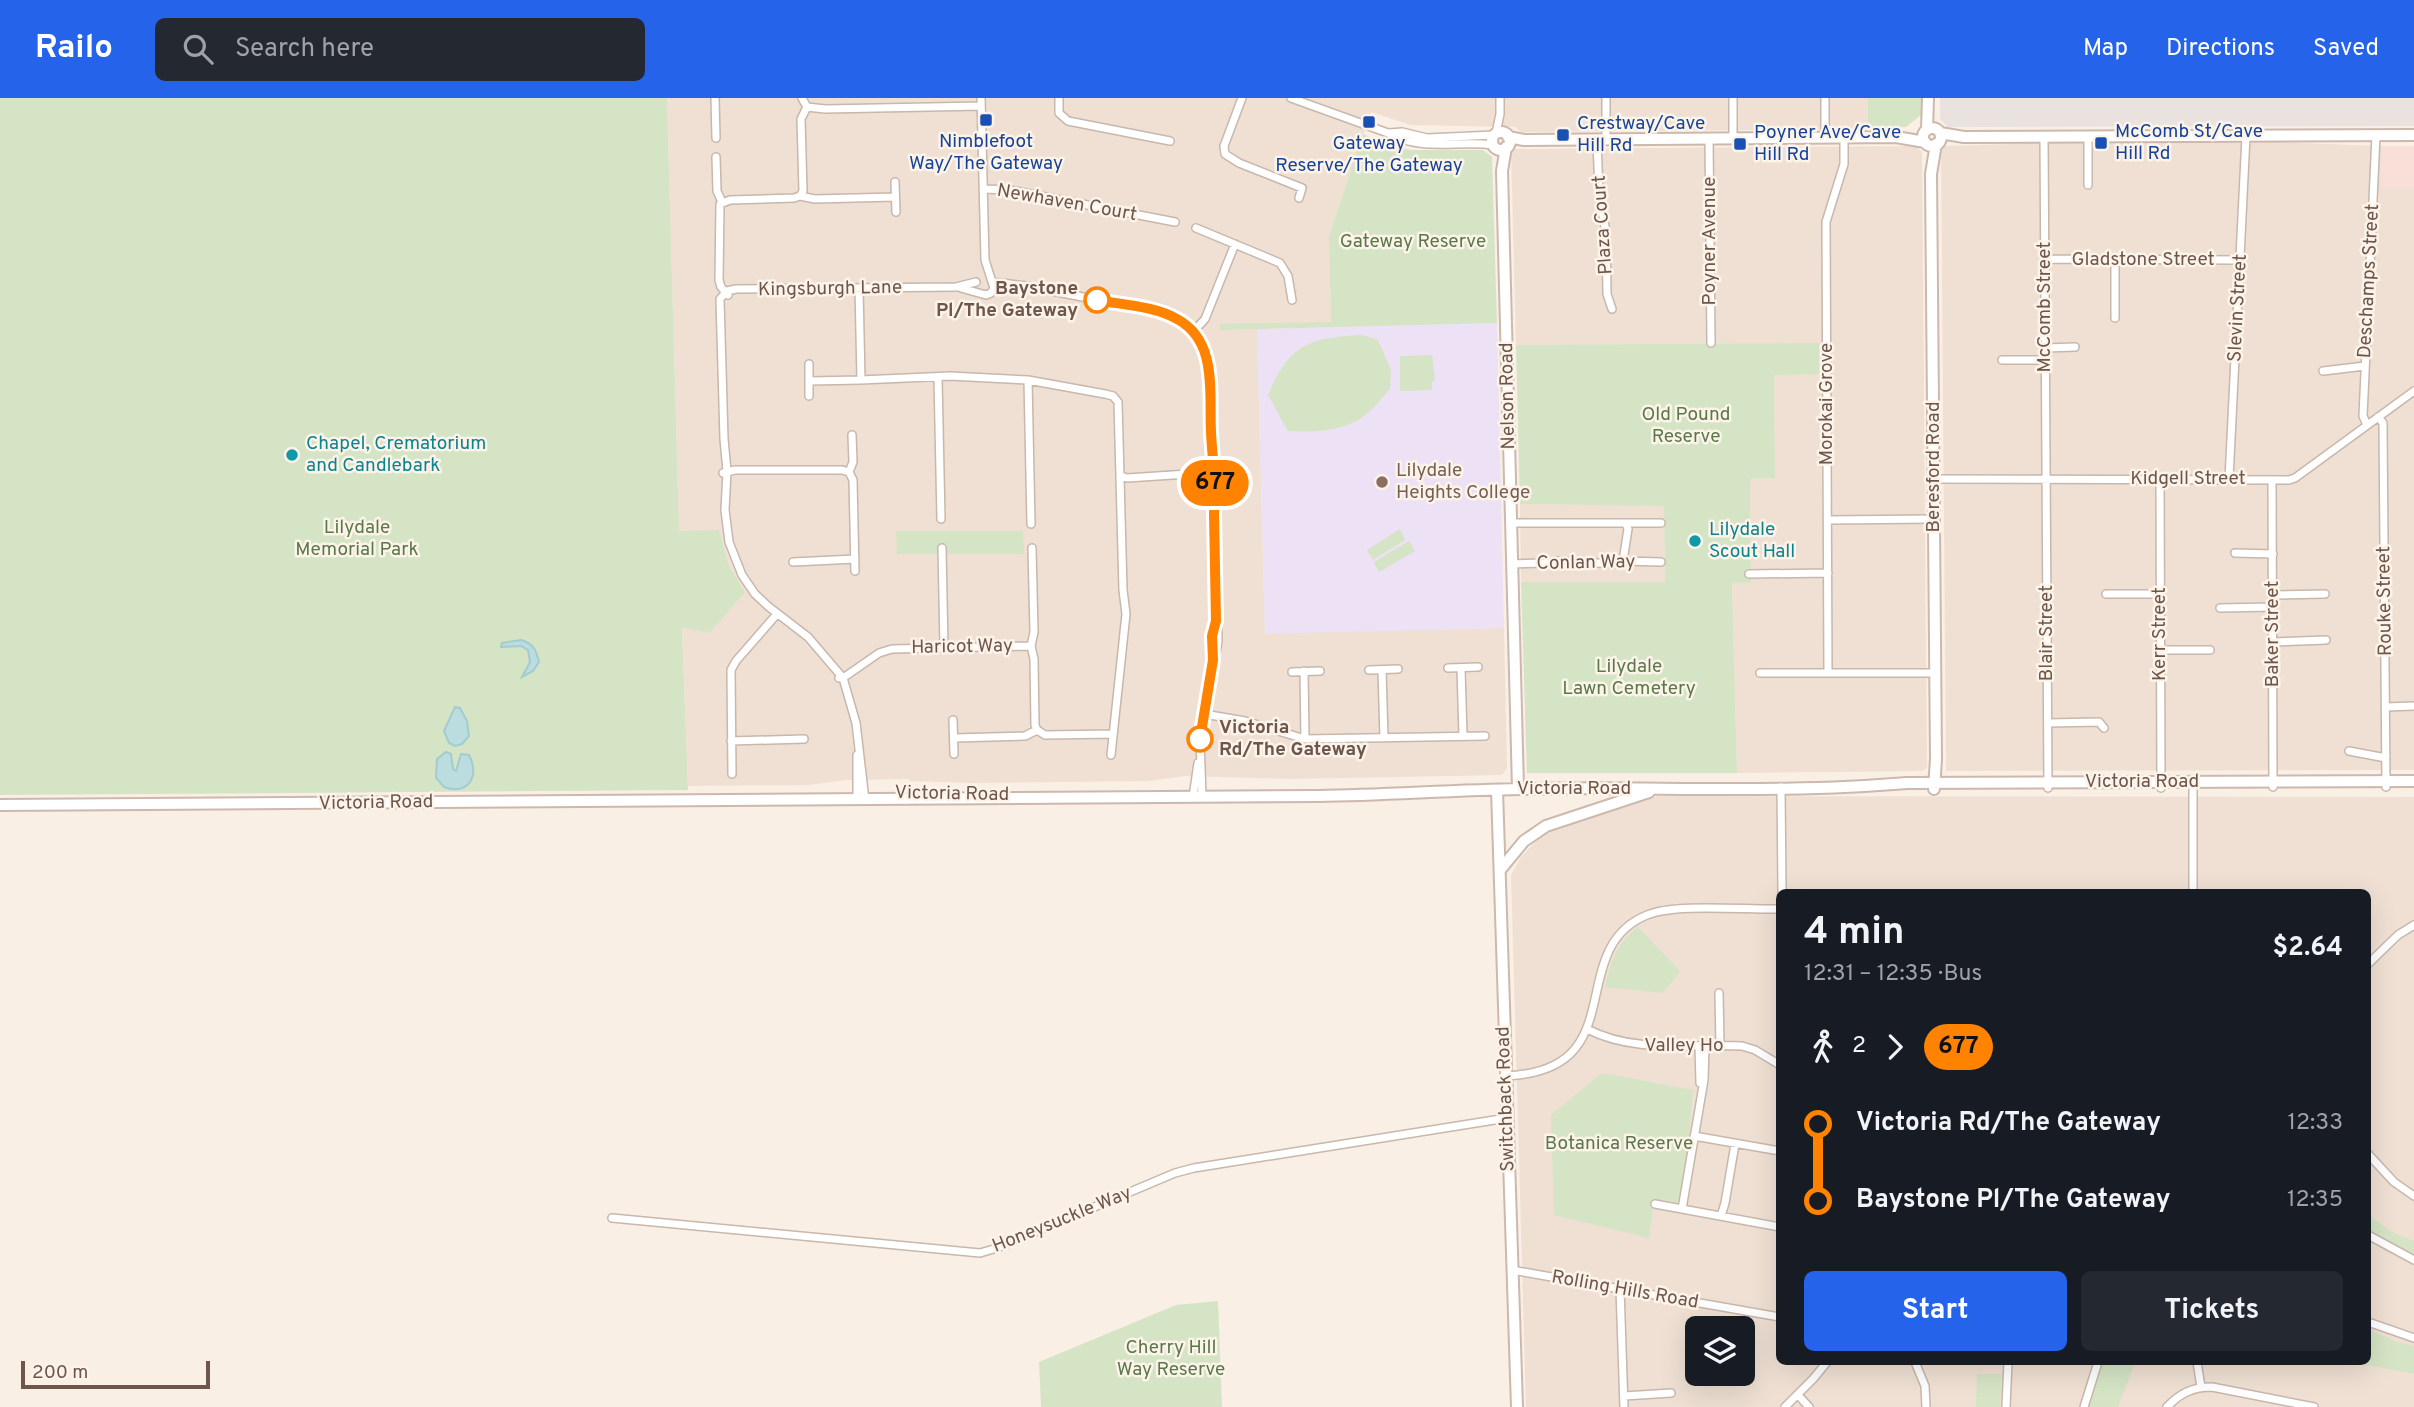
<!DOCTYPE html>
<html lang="en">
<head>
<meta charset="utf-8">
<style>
  body { margin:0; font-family:Overpass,sans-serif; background:#242831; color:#f1f3f6; height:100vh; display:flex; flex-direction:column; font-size:26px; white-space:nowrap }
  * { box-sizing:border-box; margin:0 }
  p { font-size:23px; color:#9ea1a6 }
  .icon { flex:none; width:38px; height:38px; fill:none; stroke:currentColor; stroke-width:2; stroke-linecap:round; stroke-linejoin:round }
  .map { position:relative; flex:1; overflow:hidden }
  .details { position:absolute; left:1776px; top:791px; width:595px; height:476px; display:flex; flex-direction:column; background:#171b24; border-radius:10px; box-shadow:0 7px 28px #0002 }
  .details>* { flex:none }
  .badge { padding:0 14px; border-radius:23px; font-size:24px; line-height:46px }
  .buttons { position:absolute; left:1685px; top:1218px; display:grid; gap:14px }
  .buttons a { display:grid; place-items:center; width:70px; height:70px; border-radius:10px; background:#171b24; box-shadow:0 7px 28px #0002; font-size:35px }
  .scale { position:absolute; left:21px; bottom:18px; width:189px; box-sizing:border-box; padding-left:7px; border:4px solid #6e564d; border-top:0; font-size:19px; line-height:24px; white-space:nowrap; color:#6e564d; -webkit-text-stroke:5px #fcf3e9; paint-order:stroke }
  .map>.badge { position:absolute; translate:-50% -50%; box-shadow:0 0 0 4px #fff }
  .legs { display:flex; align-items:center; gap:10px; height:77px; padding:0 28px; font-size:23px }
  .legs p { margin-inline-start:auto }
  .headline { display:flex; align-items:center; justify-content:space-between; height:119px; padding:0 28px }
  h1 { font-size:38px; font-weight:700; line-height:52px }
  .button { display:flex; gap:14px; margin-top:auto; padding:14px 28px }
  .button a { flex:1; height:80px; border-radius:10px; background:#2563eb; color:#fff; font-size:28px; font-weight:700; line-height:80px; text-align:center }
  .button a+a { background:#242831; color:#f1f3f6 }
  ul { padding:0 28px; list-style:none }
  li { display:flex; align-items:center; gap:24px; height:77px; font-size:26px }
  li i { display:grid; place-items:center; width:10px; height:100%; margin:0 9px; background:currentColor }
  li i::after { content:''; width:18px; height:18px; margin:-9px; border:5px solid; border-radius:50%; background:#171b24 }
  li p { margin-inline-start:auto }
  li:first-child i { background:linear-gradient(#0000 50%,currentColor 0) }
  li:last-child i { background:linear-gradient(currentColor 50%,#0000 0) }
  header { display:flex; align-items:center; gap:42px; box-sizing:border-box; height:98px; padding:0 35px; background:#2563eb; color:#fff }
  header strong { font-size:33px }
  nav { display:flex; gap:38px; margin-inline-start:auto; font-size:24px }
  .search { width:490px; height:63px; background:#242831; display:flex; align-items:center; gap:18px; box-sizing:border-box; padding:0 24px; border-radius:10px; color:#9ea1a6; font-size:26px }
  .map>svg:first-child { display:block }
</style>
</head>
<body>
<header>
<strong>Railo</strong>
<div class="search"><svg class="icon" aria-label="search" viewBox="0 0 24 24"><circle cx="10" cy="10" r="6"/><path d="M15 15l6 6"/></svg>Search here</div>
<nav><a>Map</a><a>Directions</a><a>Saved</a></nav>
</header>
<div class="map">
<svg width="2414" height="1309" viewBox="0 0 2414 1309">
  <rect width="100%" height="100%" fill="#f9efe4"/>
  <path fill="#efe0d3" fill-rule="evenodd" d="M667,0H1868V31L1521,34L1515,29L1411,27L1371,14L1329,138L1331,224L1220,232L1257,231L1265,535L1504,530L1507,670L1502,677L1291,681L1185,678L1148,683L972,685L910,683L909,681L847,682L808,687L688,688L682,528L745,494L729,468L719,433H679Z
    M2122,43L2274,44L2382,48V90H2414V672L1946,673L1941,52L1944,48Z
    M1916,48L1922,54L1927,670L1922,673L1737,675L1732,484L1751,483L1750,381L1775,380L1774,277L1819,246L1516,247L1511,51Z
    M1520,406L1664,407L1665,484H1521Z
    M1658,698L2414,699V1309H1526L1511,777L1521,759L1538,741L1548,735ZM1780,794H2368V1264H1780ZM1698,1230H1743V1276H1698Z"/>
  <path fill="#f8e0d9" d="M2382,48H2414V90H2381Z"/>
  <path fill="#e9e2de" d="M1940,0H2414V28L1948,29L1940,21Z"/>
  <path fill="#ece1f5" d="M1497,225L1504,530L1265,536L1257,231Z"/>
  <path fill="#d4e4c4" d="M0,0H667L679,433L719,432L729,468L745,494L709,535L682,529L688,692L0,697Z
    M1868,0H1921L1922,16L1906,29L1868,31Z
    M1363,36L1394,49L1411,52H1483L1492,59L1497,225L1220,232V226L1331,224L1329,138Z
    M1362,237L1378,242L1391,272L1390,291C1381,301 1370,315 1358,322C1337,334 1311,334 1288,333L1268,297C1290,246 1308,240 1362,237Z
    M1819,245V276L1774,277L1775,380L1750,381L1751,484L1732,485L1737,675H1527L1521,484H1665L1664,408L1520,406L1516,247Z
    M1432,257L1435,283H1432V292L1400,293V258Z
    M1400,431L1405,442L1373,462L1367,452Z
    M896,433H1023L1024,456H897Z
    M1409,443L1415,453L1379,474L1374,464Z
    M1638,829L1680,873L1663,895L1605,889C1610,864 1617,845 1638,829Z
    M1602,975L1693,992L1683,1105L1654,1101L1649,1140L1554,1117L1551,1017Z
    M2368,1117L2392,1134L2414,1143V1157L2368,1133Z
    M1218,1203L1222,1309H1041L1039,1264L1176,1207Z
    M2368,1231L2397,1244L2414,1248V1276L2352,1264H2368Z
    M2102,1264H2135L2118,1309H2088Z
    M1977,1276H2002L2000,1309H1976Z"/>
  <path fill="#bbdde0" stroke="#a3ccd0" stroke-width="2" d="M521,542C534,546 536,552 539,564L533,573L522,579L530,564L528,552L521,548L501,549L502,545Z
    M455,609L460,610L467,623L469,638L462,646L455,648L449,645L444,633Z
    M446,654L451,656L453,671L456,673L461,656L469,657C480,677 469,698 444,689L436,680L437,661Z"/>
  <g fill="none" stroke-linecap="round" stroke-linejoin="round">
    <g stroke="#c8b7ac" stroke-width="10">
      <path id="street" d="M715,0L716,40
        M802,0L807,9L825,11L981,8
        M1059,0V15L1068,23L1170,43
        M1242,0L1224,48L1225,56L1239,65L1302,90L1299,100
        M1291,0L1388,35C1420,54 1459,42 1494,47
        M1606,0V42
        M1733,0V40
        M1389,35L1402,34L1427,40L1494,37
        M1496,35L1500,16V0
        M2044,38L2048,690
        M2088,38V87
        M1825,40V0
        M1709,41L1711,245
        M1597,42L1599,96L1606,134L1607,196L1612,211
        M716,59L717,93L722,104
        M895,84L896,114
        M983,91L1010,92L1175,124
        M800,98L815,101L895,99
        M1196,130L1280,165L1288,178L1292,202
        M2045,161L2240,162
        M993,184L1026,188L1160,214C1182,221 1198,234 1206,255C1215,279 1210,310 1211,335C1212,354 1216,373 1216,393C1216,400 1214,407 1214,414C1213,457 1217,499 1218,542C1218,549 1215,556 1213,562
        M859,190L861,282L950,278L1028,282L1105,296L1113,298L1118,304L1123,492L1126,516L1111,657
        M961,190L986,197L991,195L994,190L985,162L981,0
        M728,197L721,189L719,182L720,106L730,102L794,100L800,98L803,93L801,21L807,9
        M2115,220V162
        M1193,234L1205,221L1235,146
        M2045,250L2075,249
        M2002,262H2045
        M809,266V298
        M2323,273L2365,268
        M938,280L941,421
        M1028,282L1031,426
        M809,283L861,282
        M2378,319L2383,325L2386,689
        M2367,327L2363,318L2376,37
        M849,374L853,364L852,337
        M723,375L735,372H842L849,374L853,382L855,473
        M1121,378L1127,380L1188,376L1209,378L1213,375
        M1934,381L2289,382L2295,380L2414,293
        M2160,381L2161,690
        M2229,381L2246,38
        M2272,382L2273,689
        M1828,422L1934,421
        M1510,425H1661
        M942,450L944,549
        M2235,455L2273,456
        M1623,463L1628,431L1626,426
        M793,464L855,461
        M1511,466L1545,465L1559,463L1615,466L1623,463L1661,464
        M1749,476L1828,475
        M2106,496H2160
        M2273,497L2325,496
        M2220,510L2273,509
        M2273,544L2326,542
        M1031,548L1034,534L1032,450
        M2160,552H2210
        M1448,570L1478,569
        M1461,570L1463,638
        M1369,572L1398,571
        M1382,572L1384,640
        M1304,573L1305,641
        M1292,574L1320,573
        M1760,575H1935
        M1828,575L1826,124L1844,66V40
        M839,580H843L879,555L892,551L1031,548L1034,561L1035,627L1037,632L1045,637L1113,636
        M2386,609L2414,608
        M1204,616L1245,623L1305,641L1485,638
        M953,622L954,656
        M2048,625L2099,624L2104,630
        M954,640L1025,638L1037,632
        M731,643L804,641
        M2349,653L2386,660
        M857,657V702
        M732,676L731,572L736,563L777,516
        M2193,684V794
        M1781,689L1782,794
        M1193,699L1198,665
        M1202,699L1200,640L1213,562L1214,531
        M865,702L856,625L843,580L808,539L769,509L755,496L742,477L729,444L725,412L727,373L724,341L720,201L727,193L736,191L956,189L976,184
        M2368,866L2398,837L2414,827
        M1719,895L1720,948
        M1587,931C1636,956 1689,945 1742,948L1755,952L1780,967
        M1699,948L1700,985
        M1505,978C1636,973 1562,852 1647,817C1675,805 1746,812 1780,811
        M1694,1038L1780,1053
        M2368,1056L2394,1084L2414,1098
        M1655,1106L1780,1129
        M1682,1111L1704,982L1705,948
        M1721,1118L1725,1105L1735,1046
        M612,1120L980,1155L997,1150L1175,1075L1194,1070L1507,1020
        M2368,1137L2414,1162
        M1512,1172L1780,1219
        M1620,1191L1624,1309
        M2368,1224L2414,1240
        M1915,1264L1925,1288L1926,1309
        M2197,1264L2201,1289
        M1798,1297L1809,1309
        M1624,1298L1671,1295
        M1785,1309L1813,1281L1827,1264
        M2006,1309L2008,1264
        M2084,1309L2098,1264
        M2167,1309C2180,1295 2193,1289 2212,1289L2314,1309"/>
    </g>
    <g stroke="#cdb8ad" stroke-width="14">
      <path id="secondary" d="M1923 39a9 9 0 1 1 18 0a9 9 0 1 1-18 0Z
        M1927,32L1928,0
        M1492 43a9 9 0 1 1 18 0a9 9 0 1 1-18 0Z
        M1940,35L1964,39L2414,37
        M1508,39L1524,42L1896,39L1925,44
        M1506,49L1502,73L1518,691
        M1934,691L1936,661L1931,76L1936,46
        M1497,692L1517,1309
        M0,707L1319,698C1386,697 1453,692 1520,691C1649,688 1779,696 1907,685L2414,683
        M1500,772L1524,743L1546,728L1649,694"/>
    </g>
    <use href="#street" stroke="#fff" stroke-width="7"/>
    <use href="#secondary" stroke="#fff" stroke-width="10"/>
  </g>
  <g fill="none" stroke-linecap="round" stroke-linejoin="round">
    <g stroke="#fff" stroke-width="16">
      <path id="line-1" d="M1097,202C1123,207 1154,208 1177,221C1218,243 1209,294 1211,334C1212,354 1214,373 1216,393L1214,415L1216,523L1212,538L1213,562L1200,641"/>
    </g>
    <use href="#line-1" stroke="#ff8200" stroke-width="10"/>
  </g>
  <g fill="#1a4fb4" stroke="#fcf3e9" stroke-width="2.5">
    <rect x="979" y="15" width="14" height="14" rx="3.5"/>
    <rect x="1362" y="17" width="14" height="14" rx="3.5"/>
    <rect x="1556" y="30" width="14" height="14" rx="3.5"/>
    <rect x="2094" y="38" width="14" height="14" rx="3.5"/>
    <rect x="1733" y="39" width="14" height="14" rx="3.5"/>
  </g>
  <g fill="#fff" stroke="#ff8200" stroke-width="3.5">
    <circle cx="1097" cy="202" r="12"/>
    <circle cx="1200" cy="641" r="12"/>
  </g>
  <g fill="#0f9aa8" stroke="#fcf3e9" stroke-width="2.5">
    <circle cx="292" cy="357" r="7"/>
    <circle cx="1695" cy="443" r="7"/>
  </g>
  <circle fill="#8d6e63" stroke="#fcf3e9" stroke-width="2.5" cx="1382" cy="384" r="7"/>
  <g text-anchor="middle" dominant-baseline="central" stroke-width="5" stroke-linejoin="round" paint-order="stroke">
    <g font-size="19" fill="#164399" stroke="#fcf3e9" text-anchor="start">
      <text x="1577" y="26">Crestway/Cave<tspan x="1577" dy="22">Hill Rd</tspan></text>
      <text x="2115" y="34">McComb St/Cave<tspan x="2115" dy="22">Hill Rd</tspan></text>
      <text x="1754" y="35">Poyner Ave/Cave<tspan x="1754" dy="22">Hill Rd</tspan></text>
      <text x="986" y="44" text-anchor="middle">Nimblefoot<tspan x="986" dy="22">Way/The Gateway</tspan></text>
      <text x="1369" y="46" text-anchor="middle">Gateway<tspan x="1369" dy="22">Reserve/The Gateway</tspan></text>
    </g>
    <g font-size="19" fill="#6e564d" stroke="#fcf3e9">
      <text transform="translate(1067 105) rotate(10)">Newhaven Court</text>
      <text transform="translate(1603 127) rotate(-94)">Plaza Court</text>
      <text transform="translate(1710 143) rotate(-90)">Poyner Avenue</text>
      <text x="2143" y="162">Gladstone Street</text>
      <text transform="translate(2369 183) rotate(-87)">Deschamps Street</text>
      <text transform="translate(830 191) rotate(-1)">Kingsburgh Lane</text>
      <text transform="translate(2045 209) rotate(-90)">McComb Street</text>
      <text transform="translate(2238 210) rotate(-87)">Slevin Street</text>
      <text transform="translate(1508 298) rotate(-91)">Nelson Road</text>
      <text transform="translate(1827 306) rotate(-90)">Morokai Grove</text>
      <text transform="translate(1934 369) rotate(-90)">Beresford Road</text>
      <text x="2188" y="381">Kidgell Street</text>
      <text transform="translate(1586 465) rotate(-1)">Conlan Way</text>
      <text transform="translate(2385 503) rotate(-91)">Rouke Street</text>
      <text transform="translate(2047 535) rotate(-90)">Blair Street</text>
      <text transform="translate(2160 536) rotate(-90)">Kerr Street</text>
      <text transform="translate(2273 536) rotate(-90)">Baker Street</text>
      <text transform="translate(962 549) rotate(-1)">Haricot Way</text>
      <text x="2142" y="684">Victoria Road</text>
      <text x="1574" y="691">Victoria Road</text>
      <text transform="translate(952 696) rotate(1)">Victoria Road</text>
      <text transform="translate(376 705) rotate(-1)">Victoria Road</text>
      <text x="1684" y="948">Valley Ho</text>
      <text transform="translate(1506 1001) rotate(-92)">Switchback Road</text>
      <text transform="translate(1062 1122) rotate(-22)">Honeysuckle Way</text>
      <text transform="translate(1625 1192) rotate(10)">Rolling Hills Road</text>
    </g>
    <g font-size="19" fill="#5a784a" stroke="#fcf3e9">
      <text x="1413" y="144">Gateway Reserve</text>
      <text x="1686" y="317">Old Pound<tspan x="1686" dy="22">Reserve</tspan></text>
      <text x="357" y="430">Lilydale<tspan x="357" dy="22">Memorial Park</tspan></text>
      <text x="1629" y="569">Lilydale<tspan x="1629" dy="22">Lawn Cemetery</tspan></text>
      <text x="1619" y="1046">Botanica Reserve</text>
      <text x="1171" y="1250">Cherry Hill<tspan x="1171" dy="22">Way Reserve</tspan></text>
    </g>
    <g font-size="19" font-weight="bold" fill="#6e564d" stroke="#fcf3e9" text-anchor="end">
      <text x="1078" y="191">Baystone<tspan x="1078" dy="22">Pl/The Gateway</tspan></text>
      <text x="1219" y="630" text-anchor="start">Victoria<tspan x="1219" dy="22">Rd/The Gateway</tspan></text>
    </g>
    <g font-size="19" fill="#0d838f" stroke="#fcf3e9" text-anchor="start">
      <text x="306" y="346">Chapel, Crematorium<tspan x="306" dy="22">and Candlebark</tspan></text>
      <text x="1709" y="432">Lilydale<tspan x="1709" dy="22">Scout Hall</tspan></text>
    </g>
    <g font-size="19" fill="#785e54" stroke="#fcf3e9" text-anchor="start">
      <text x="1396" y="373">Lilydale<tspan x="1396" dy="22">Heights College</tspan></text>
    </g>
  </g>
</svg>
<div class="buttons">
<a><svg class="icon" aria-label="layers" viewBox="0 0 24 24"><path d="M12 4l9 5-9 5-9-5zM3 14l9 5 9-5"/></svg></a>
</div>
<div class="scale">200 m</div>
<b class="badge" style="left:1215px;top:385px;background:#ff8200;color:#111">677</b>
<section class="details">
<div class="headline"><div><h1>4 min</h1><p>12:31 – 12:35 · Bus</p></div><b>$2.64</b></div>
<div class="legs"><svg class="icon" aria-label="walk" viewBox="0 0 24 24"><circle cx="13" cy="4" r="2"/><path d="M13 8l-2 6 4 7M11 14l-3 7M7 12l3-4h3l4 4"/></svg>2<svg class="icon" aria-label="forward" viewBox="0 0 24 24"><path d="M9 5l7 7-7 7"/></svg><b class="badge" style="background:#ff8200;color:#111">677</b></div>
<ul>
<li><i style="color:#ff8200"></i><b>Victoria Rd/The Gateway</b><p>12:33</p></li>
<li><i style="color:#ff8200"></i><b>Baystone Pl/The Gateway</b><p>12:35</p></li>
</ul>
<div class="button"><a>Start</a><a>Tickets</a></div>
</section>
</div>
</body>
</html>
